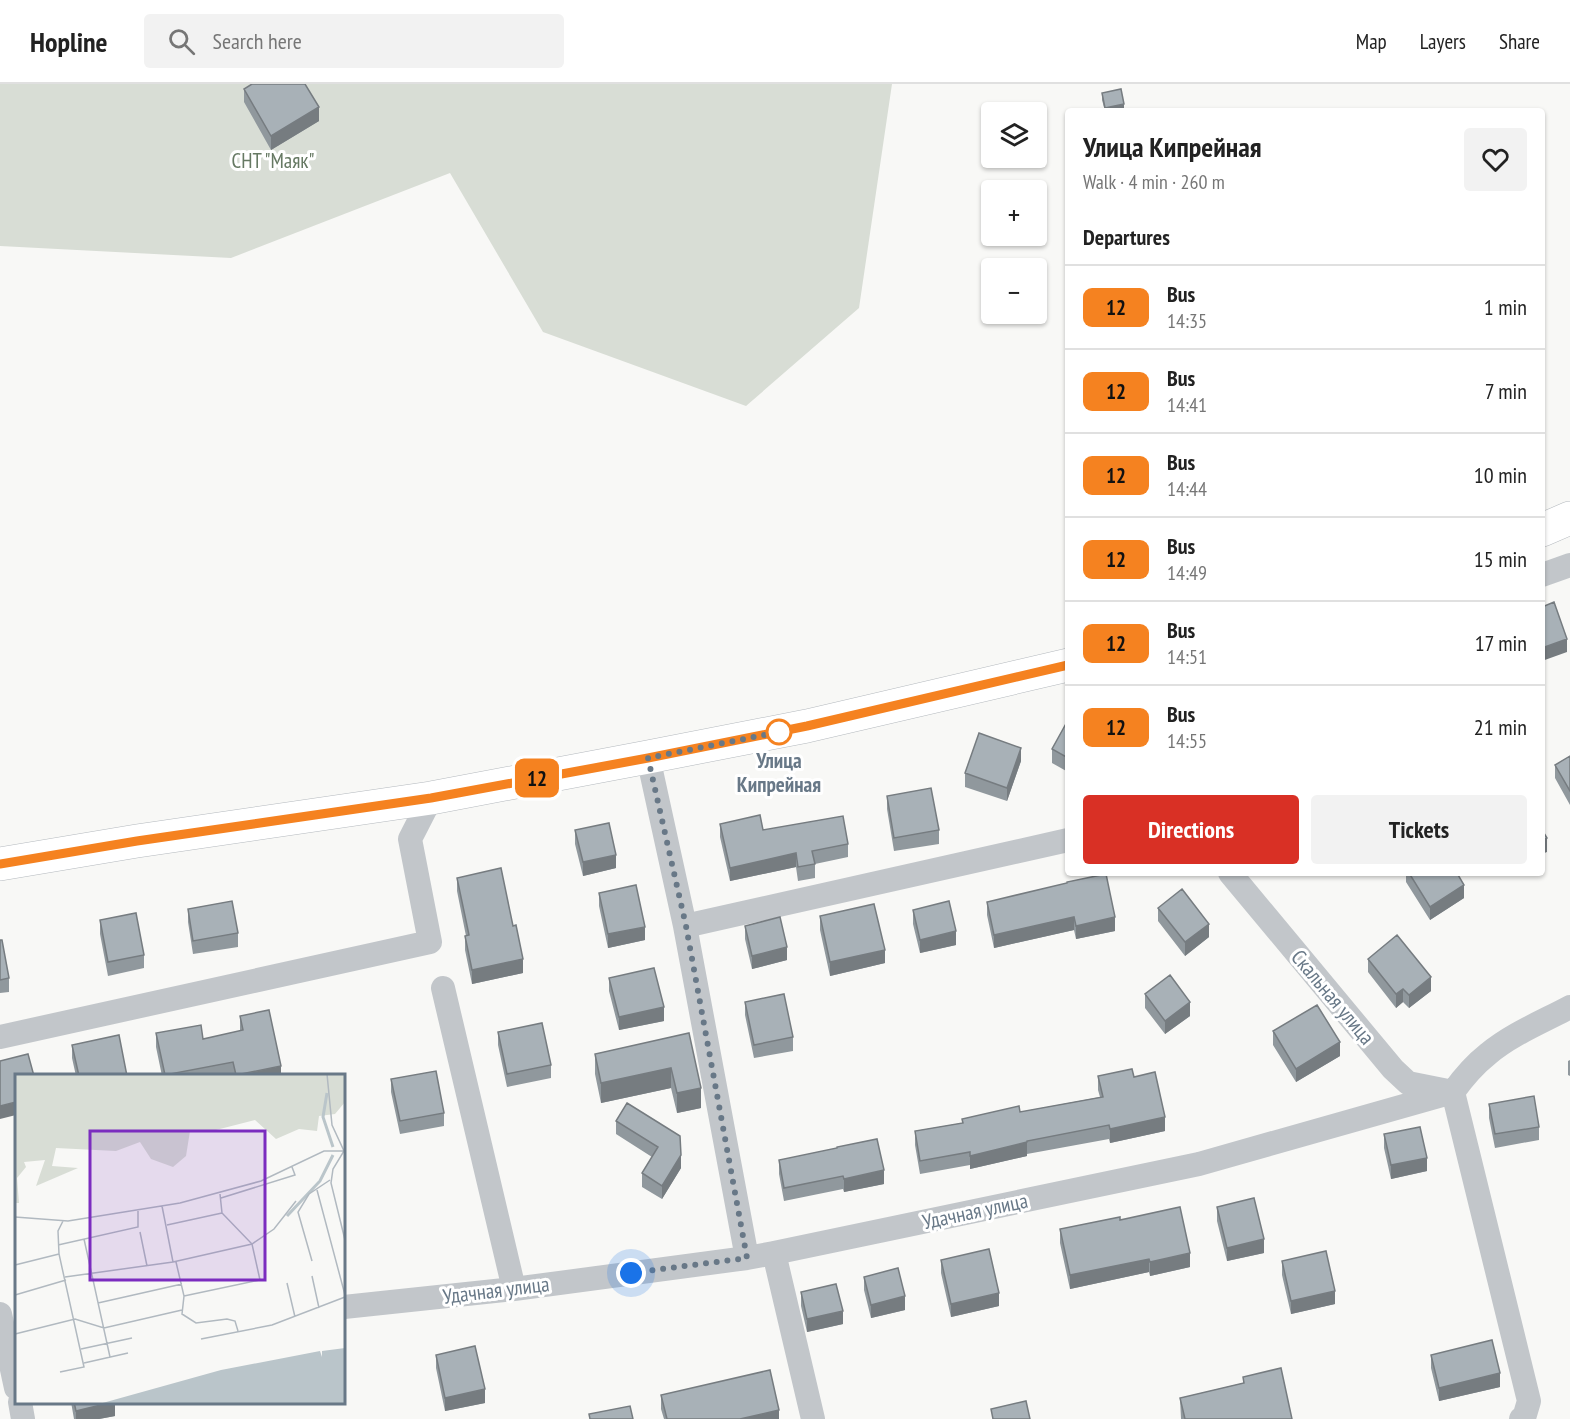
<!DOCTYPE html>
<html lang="en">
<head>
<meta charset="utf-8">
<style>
  body { margin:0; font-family:"PT Sans Narrow",sans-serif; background:#f2f2f2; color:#222; height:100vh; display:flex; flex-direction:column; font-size:22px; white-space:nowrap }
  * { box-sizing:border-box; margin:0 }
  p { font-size:20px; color:#767676 }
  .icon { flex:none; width:33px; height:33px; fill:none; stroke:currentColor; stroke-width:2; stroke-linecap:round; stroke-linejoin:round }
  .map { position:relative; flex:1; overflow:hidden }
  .side { position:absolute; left:1065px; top:24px; width:480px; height:768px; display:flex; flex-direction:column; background:#fff; border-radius:6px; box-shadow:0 2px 4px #0004 }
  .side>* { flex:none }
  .badge { padding:0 12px; border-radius:9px; font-size:21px; line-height:39px }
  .controls { position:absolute; left:981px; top:18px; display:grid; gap:12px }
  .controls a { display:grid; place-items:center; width:66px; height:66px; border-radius:6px; background:#fff; box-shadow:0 2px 4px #0004; font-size:30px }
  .you { position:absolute; width:30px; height:30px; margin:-15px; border:4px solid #fff; border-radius:50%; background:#1a73e8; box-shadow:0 0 0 9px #1a73e833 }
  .map>.badge { position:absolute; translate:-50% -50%; box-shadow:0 0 0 3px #fff }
  h2 { padding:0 18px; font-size:22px; line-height:54px }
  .round { display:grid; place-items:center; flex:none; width:63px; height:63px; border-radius:6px; background:#f2f2f2 }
  .summary { display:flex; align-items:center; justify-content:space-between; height:102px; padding:0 18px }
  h1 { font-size:28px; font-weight:800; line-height:45px }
  .button { display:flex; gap:12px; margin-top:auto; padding:12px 18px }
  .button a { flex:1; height:69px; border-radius:6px; background:#d93025; color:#fff; font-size:24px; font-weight:800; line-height:69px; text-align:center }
  .button a+a { background:#f2f2f2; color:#222 }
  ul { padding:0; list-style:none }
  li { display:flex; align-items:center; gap:18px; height:84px; padding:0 18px; border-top:2px solid #e0e0e0 }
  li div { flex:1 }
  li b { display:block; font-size:22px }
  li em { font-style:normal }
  li .badge { min-width:66px; font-weight:700; text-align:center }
  header { display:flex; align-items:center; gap:36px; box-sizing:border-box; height:84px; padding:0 30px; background:#fff; border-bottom:2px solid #e0e0e0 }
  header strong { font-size:28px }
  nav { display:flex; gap:33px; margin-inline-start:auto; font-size:21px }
  .search { width:420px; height:54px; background:#f2f2f2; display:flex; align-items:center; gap:15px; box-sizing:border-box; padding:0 21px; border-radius:6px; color:#767676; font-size:22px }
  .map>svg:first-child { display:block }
</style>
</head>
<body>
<header>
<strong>Hopline</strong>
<div class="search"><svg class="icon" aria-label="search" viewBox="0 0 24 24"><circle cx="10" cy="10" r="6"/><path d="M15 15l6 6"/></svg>Search here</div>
<nav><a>Map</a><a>Layers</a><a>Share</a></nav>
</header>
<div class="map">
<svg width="1570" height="1335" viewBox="0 0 1570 1335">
  <rect width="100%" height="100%" fill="#f8f8f6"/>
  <path fill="#d8ddd5" d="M0,0H892L859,224L746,322L543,248L450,89L231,174L0,162Z"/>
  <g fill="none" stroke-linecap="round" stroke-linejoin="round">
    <g stroke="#b4b9be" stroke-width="34">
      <path id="secondary" d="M1542,446L1570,434
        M0,780L137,757L431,714L648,673L807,642L1068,581"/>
    </g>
    <path stroke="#c2c6ca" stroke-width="24" d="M1542,491L1570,481
      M648,673L685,842L747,1174
      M1230,789L1393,985L1408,999L1453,1008L1529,1317L1524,1334L1521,1335
      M685,842L1068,756
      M443,904L514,1205
      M0,953L430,858L410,755L431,714
      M774,1169L813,1335
      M344,1223L514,1205L747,1174L774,1169L1199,1080L1453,1008C1463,994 1474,981 1488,970C1512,950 1542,938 1570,923
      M0,1230L16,1304
      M20,1318L23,1335"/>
    <use href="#secondary" stroke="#fff" stroke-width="33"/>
  </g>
  <path fill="#90989d" d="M244,5L319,37L271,66L244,18Z
    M1102,9L1124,26L1105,27L1102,16Z
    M1068,636V688L1052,679V665Z
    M1570,672V721L1555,694V681Z
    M1021,677L1007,717L965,703V689Z
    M887,712L939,746V760L894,767L887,725Z
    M720,740L848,760V773L815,780V794L798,797L796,783L730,797L720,753Z
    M575,746L616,784L583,792L575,760Z
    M1406,789H1457L1464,814L1430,836L1406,798Z
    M457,794L523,889L472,900L465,866V852H466L457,807Z
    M1067,800L1115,847L1076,855L1074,846L994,864L987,831V818Z
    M599,809L645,856L608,864L599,822Z
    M1158,824L1209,853L1185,872L1158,837Z
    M188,825L238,849V863L193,870L188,838Z
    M913,826L956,861L920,869L913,840Z
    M820,832L885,879L830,892L820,846Z
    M100,836L144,871V884L108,892L100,850Z
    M745,842L787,876L752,885L745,855Z
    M0,856L9,894V908L0,909Z
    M1368,875L1431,907L1409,924L1403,918L1396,924L1368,888Z
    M609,894L664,937L619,946L609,907Z
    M1145,910L1190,932L1165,950L1145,924Z
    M745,918L793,953V967L754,974L745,931Z
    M240,932L281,992H162L156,963V949L203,955L240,947Z
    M1273,947L1340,972L1296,998L1273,961Z
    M498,948L551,981V994L507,1003L498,961Z
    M689,949L701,1024L677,1029L671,1004L601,1019L595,990V970Z
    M72,961L127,992H76L72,974Z
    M1570,976V992L1568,991V977Z
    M1098,992L1134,993L1165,1047L1110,1059L1109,1055L1027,1070V1072L970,1085V1081L920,1090L915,1061V1047L962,1039V1035L1020,1028L1100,1013L1098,1006Z
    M391,995L444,1029V1042L400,1050L391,1008Z
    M1489,1020L1539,1043V1056L1495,1064L1489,1034Z
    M616,1037L680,1052L681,1084L662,1115L642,1103V1089L652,1073L616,1050Z
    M1384,1050L1427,1087L1391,1095L1384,1064Z
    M779,1076L884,1100L844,1108L843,1105L784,1117L779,1090Z
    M344,1115L345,1124V1137H344Z
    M1217,1123L1264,1169L1227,1177L1217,1137Z
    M1120,1136L1190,1183L1150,1192L1149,1188L1070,1205L1060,1159V1145Z
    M941,1176L999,1222L951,1233L941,1189Z
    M1282,1177L1335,1220L1291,1230L1282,1191Z
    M864,1193L905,1226L871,1234L864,1206Z
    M801,1208L843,1240L807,1248L801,1222Z
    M436,1271L485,1319L445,1327L436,1284Z
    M1431,1271L1500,1303L1439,1317L1431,1284Z
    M1243,1293L1292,1335H1181L1180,1314L1243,1299Z
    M661,1311L779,1335H664L661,1325Z
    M71,1318H115V1332L99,1335H74Z"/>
  <path fill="#767c80" d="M1124,20V26L1105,27V24Z
    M319,23V37L271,66V52Z
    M1567,555V568L1542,577V564Z
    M1021,664V677L1007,717V704Z
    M1547,754V768L1542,770V757Z
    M796,769V783L730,797V784Z
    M616,771V784L583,792V778Z
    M1464,801V814L1430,836V823Z
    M1074,833V846L994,864V851Z
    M1115,833V847L1076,855V842Z
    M1209,840V853L1185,872V858Z
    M645,843V856L608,864V850Z
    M956,847V861L920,869V856Z
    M787,863V876L752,885V872Z
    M885,866V879L830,892V878Z
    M523,875V889L472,900V886Z
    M1431,893V907L1409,924V911Z
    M1403,905V918L1396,924V910Z
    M1190,918V932L1165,950V937Z
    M664,923V937L619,946V933Z
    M1340,958V972L1296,998V985Z
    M281,982V992H236Z
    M671,984V1004L601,1019V999Z
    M701,1004V1024L677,1029V1009Z
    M16,1018V1031L0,1035V1022Z
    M1165,1033V1047L1110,1059V1045Z
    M1027,1058V1072L970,1085V1072Z
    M681,1071V1084L662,1115V1102Z
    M1427,1074V1087L1391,1095V1081Z
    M884,1086V1100L844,1108V1095Z
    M1264,1155V1169L1227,1177V1164Z
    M1190,1169V1183L1150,1192V1178Z
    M1149,1175V1188L1070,1205V1191Z
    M1335,1207V1220L1291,1230V1217Z
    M999,1209V1222L951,1233V1220Z
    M905,1212V1226L871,1234V1221Z
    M843,1227V1240L807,1248V1235Z
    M1500,1289V1303L1439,1317V1304Z
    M485,1305V1319L445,1327V1314Z
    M115,1318V1332L99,1335H76V1327Z
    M779,1326V1335H740Z"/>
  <path fill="#a8b1b7" stroke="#767c80" stroke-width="1.5" d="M252,0H305L319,23L271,52L244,5Z
    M1121,5L1124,20L1105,24L1102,9Z
    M1554,518L1567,555L1542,564V523Z
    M1068,636V674L1052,665Z
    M979,649L1021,664L1007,704L965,689Z
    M1570,672V707L1555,681Z
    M931,704L939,746L894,754L887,712Z
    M760,731L763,746L843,732L848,760L812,767L815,780L798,783L796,769L730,784L720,740Z
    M609,739L616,771L583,778L575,746Z
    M1542,746L1547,754L1542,757Z
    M501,784L513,842L516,841L523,875L472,886L465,852L469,851L457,794Z
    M1409,789H1457L1464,801L1430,823Z
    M1106,790L1115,833L1076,842L1074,833L994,851L987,818L1067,799V798Z
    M636,801L645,843L608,850L599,809Z
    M1182,805L1209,840L1185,858L1158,824Z
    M232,817L238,849L193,857L188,825Z
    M949,817L956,847L920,856L913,826Z
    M874,820L885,866L830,878L820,832Z
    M136,829L144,871L108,878L100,836Z
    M780,833L787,863L752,872L745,842Z
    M1397,851L1431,893L1409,911L1403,905L1396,910L1368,875Z
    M0,856H2L9,894L0,896Z
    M654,884L664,923L619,933L609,894Z
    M1170,891L1190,918L1165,937L1145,910Z
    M784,910L793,953L754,961L745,918Z
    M1317,921L1340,958L1296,985L1273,947Z
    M269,926L281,982L236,991L233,978L165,991L156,949L201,941L203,955L243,946L240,932Z
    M542,939L551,981L507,990L498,948Z
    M689,949L701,1004L677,1009L671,984L601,999L595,970Z
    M119,951L127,992H79L72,961Z
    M28,970L34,992H16V1018L0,1022V977Z
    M1132,985L1134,993L1155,988L1165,1033L1110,1045L1109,1041L1027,1057V1058L970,1072V1068L920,1077L915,1047L963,1039L962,1035L1019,1022L1020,1028L1103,1013L1098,992Z
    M436,987L444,1029L400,1037L391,995Z
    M1534,1012L1539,1043L1495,1050L1489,1020Z
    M627,1019L680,1052L681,1071L662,1102L642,1089L658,1063L616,1037Z
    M1420,1043L1427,1074L1391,1081L1384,1050Z
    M877,1055L884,1086L844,1095L843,1092L784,1104L779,1076L837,1064V1063Z
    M1254,1114L1264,1155L1227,1164L1217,1123Z
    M1180,1123L1190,1169L1150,1178L1149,1175L1070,1191L1060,1145L1120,1133V1136Z
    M989,1165L999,1209L951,1220L941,1176Z
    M1326,1167L1335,1207L1291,1217L1282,1177Z
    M898,1184L905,1212L871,1221L864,1193Z
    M836,1200L843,1227L807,1235L801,1208Z
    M1492,1256L1500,1289L1439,1304L1431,1271Z
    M475,1262L485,1305L445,1314L436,1271Z
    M1281,1284L1292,1335H1185L1180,1314L1244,1299L1243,1293Z
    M770,1286L779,1326L740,1335H667L661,1311Z
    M1026,1317L1030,1335H993L991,1325Z
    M74,1318H113L76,1327Z
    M630,1322L633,1335H590L589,1330Z"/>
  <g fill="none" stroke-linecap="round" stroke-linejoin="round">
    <g stroke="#fff" stroke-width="14">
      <path id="line" d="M0,780L137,757L431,714L648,674L807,642L1068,581"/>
    </g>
    <use href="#line" stroke="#f58220" stroke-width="9"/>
    <path stroke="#687887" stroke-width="6" stroke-dasharray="0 10.8" d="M631,1189L747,1174L686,842L648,674L779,648"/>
  </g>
  <circle fill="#fff" stroke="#f58220" stroke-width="3" cx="779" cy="648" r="12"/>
  <g text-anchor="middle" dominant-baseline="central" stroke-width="6" stroke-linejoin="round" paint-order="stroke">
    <g font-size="21" fill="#667963" stroke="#fff">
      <text x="273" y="76">СНТ "Маяк"</text>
    </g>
    <g font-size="21" font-weight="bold" fill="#687887" stroke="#fff">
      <text x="779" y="676">Улица<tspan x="779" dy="24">Кипрейная</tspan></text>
    </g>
    <g font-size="21" fill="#687887" stroke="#fff">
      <text transform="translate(1333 913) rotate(50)">Скальная улица</text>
      <text transform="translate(975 1127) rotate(-12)">Удачная улица</text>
      <text transform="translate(496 1206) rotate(-7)">Удачная улица</text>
    </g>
  </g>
  <g transform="translate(15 990)">
    <rect width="330" height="330" fill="#f8f8f6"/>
    <path d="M0,0H330V28L320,40L304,42L302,57L284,55L261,65L240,46L197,57H175L171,82L158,93L136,85L125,68L101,77L41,74L37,92L63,94L21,112L30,86L9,88L11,93L2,104L4,129H0Z" fill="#d8ddd5"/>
    <path d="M330,274V330H84L206,296L305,277L307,283V277Z" fill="#bac5ca"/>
    <path fill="none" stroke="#bac5ca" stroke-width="3" d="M312,19L308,43L318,73M272,142L305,107L318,81"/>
    <path fill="none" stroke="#b1b9c0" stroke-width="1.5" d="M312,0L317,51L329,77L318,95L316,109L330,166M302,116L330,221M206,124L280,101L277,93M147,132L158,188M0,143L53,147L165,129L246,107L309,77H330M152,151L207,139M125,158L132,192M69,165L95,283M43,171L123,153V137M297,187L283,138L294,120L315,106M161,188L169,222L167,240L181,249L212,245L220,247L223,257M0,191L44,180M297,202L304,234M50,203L158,188L237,170L259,155L281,127M272,209L280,243M0,221L51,206M169,222L245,206L237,170L207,139L205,120M83,229L167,210M0,260L60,245L89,254L167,236M186,265L257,251L330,223M66,275L117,264M69,289L113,279M45,298L69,293L44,180L43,157L48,147"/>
    <path fill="#7b2cbf" fill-opacity="0.15" stroke="#7b2cbf" stroke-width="3" d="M75,57H250V206H75Z"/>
    <rect width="330" height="330" fill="none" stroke="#687887" stroke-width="3"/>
  </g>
</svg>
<div class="controls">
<a><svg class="icon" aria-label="layers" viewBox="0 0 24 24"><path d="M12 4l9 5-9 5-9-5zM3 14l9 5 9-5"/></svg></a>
<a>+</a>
<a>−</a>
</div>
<div class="you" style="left:631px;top:1189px"></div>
<b class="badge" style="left:537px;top:694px;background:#f58220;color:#111">12</b>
<section class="side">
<div class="summary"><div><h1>Улица Кипрейная</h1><p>Walk · 4 min · 260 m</p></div><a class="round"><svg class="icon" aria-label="heart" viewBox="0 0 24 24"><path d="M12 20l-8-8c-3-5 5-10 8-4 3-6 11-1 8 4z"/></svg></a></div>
<h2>Departures</h2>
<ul>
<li><span class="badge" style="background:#f58220;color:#111">12</span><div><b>Bus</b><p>14:35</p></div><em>1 min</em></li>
<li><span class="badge" style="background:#f58220;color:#111">12</span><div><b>Bus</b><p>14:41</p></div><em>7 min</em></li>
<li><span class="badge" style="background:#f58220;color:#111">12</span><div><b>Bus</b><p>14:44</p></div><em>10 min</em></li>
<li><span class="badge" style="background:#f58220;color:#111">12</span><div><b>Bus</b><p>14:49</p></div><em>15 min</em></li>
<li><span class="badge" style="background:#f58220;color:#111">12</span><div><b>Bus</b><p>14:51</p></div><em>17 min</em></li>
<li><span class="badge" style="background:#f58220;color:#111">12</span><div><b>Bus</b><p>14:55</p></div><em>21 min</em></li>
</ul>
<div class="button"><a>Directions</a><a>Tickets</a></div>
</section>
</div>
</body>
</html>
